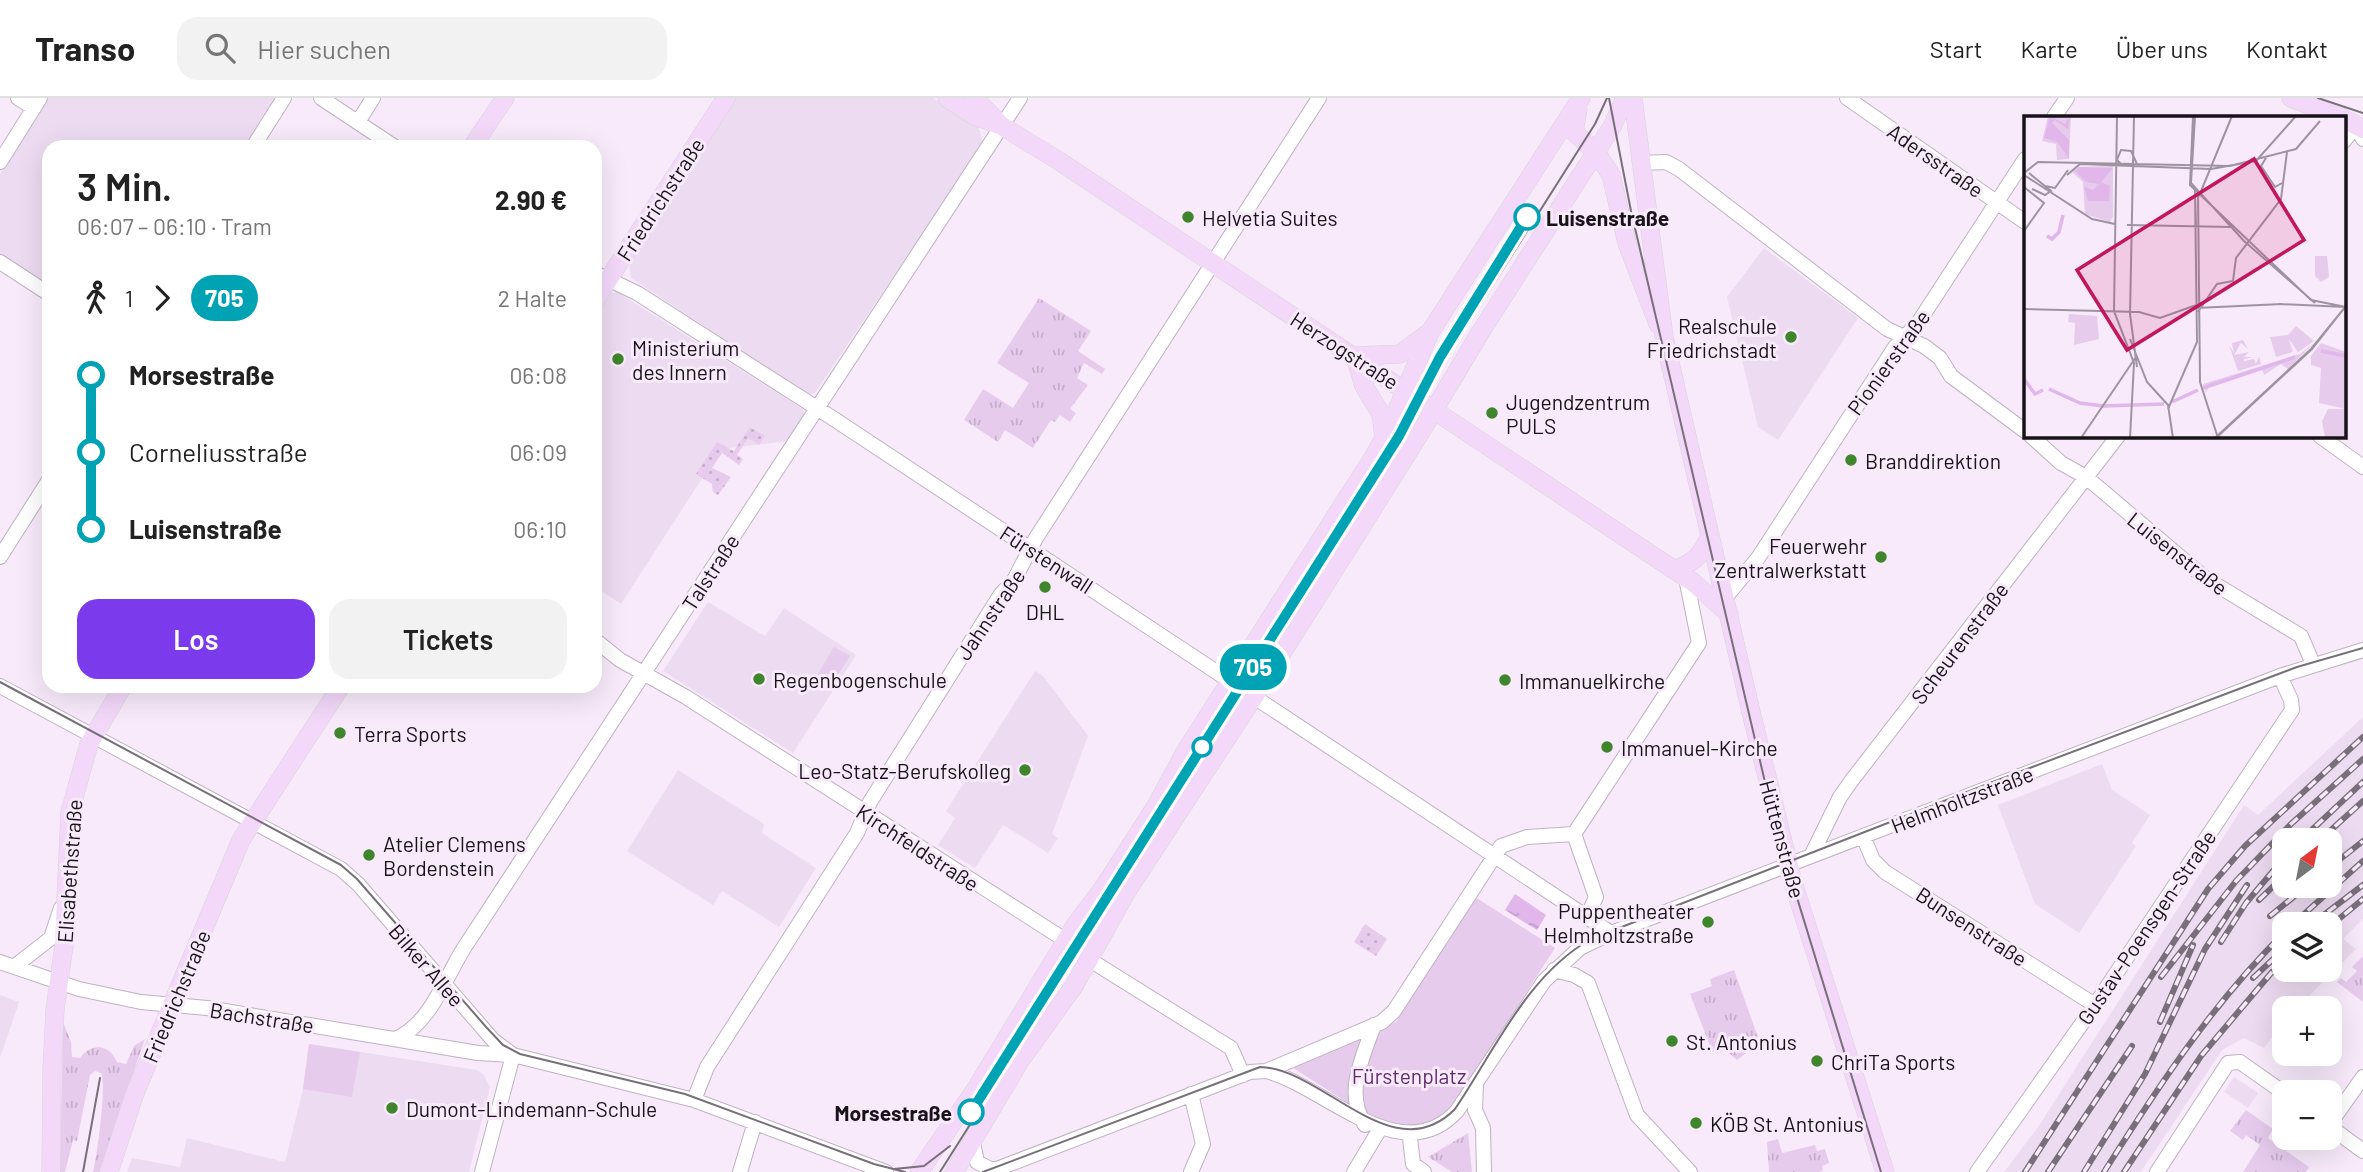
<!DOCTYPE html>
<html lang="de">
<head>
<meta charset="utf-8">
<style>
  body { margin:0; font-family:Barlow,sans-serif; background:#f2f2f2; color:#222; height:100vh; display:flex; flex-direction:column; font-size:26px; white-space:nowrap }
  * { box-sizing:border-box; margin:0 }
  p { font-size:23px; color:#767676 }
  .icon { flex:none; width:38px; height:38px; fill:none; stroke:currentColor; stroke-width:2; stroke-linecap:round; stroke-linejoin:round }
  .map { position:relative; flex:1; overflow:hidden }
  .drawer { position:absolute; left:42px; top:42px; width:560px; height:553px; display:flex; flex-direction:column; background:#fff; border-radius:21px; box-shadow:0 7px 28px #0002 }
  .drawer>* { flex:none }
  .badge { padding:0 14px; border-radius:23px; font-size:24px; line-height:46px }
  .needle { width:46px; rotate:32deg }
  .buttons { position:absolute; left:2272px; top:730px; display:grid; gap:14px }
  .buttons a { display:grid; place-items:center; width:70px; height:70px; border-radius:14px; background:#fff; box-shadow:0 7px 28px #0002; font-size:35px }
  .map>.badge { position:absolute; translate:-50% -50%; box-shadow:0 0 0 4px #fff }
  .legs { display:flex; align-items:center; gap:10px; height:77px; padding:0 35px; font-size:23px }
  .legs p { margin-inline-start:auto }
  .headline { display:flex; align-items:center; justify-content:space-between; height:119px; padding:0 35px }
  h1 { font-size:38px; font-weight:600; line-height:52px }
  .primary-button { display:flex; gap:14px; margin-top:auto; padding:14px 35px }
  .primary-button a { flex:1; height:80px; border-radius:21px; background:#7c3aed; color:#fff; font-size:28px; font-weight:600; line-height:80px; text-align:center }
  .primary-button a+a { background:#f2f2f2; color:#222 }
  ul { padding:0 35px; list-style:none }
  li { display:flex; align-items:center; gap:24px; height:77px; font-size:26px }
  li i { display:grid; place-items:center; width:10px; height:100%; margin:0 9px; background:currentColor }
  li i::after { content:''; width:18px; height:18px; margin:-9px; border:5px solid; border-radius:50%; background:#fff }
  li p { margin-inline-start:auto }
  li:first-child i { background:linear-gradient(#0000 50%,currentColor 0) }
  li:last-child i { background:linear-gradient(currentColor 50%,#0000 0) }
  header { display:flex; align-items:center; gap:42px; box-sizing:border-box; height:98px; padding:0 35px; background:#fff; border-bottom:2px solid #e0e0e0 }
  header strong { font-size:33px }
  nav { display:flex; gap:38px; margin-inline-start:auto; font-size:24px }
  .search { width:490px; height:63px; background:#f2f2f2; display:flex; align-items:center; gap:18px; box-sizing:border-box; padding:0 24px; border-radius:21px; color:#767676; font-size:26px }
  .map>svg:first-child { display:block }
</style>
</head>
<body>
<header>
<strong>Transo</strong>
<div class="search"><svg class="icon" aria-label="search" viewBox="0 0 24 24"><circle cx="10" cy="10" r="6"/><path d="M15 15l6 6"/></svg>Hier suchen</div>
<nav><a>Start</a><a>Karte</a><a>Über uns</a><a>Kontakt</a></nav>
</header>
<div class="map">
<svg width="2363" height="1074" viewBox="0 0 2363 1074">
  <defs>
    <pattern id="grass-tufts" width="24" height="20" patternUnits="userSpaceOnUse" patternTransform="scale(1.75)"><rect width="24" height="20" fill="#e6cbed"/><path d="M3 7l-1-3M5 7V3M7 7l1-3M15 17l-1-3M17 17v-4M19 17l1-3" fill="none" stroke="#c5adcb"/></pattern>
    <pattern id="garden-dots" width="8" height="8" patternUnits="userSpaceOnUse" patternTransform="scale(1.75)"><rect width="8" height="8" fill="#e6cbed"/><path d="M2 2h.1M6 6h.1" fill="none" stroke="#c5adcb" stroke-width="1.8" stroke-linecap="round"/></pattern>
    <pattern id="water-ripples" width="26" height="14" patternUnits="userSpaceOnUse" patternTransform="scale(1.75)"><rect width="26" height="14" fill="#e0b6eb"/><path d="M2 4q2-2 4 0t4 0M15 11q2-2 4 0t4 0" fill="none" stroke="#bf9cc9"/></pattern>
  </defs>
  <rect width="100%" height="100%" fill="#f8eafb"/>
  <path fill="#eddbf1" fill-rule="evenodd" d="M48,0H277L249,49H49V192L0,160V76Z
    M735,0H933L978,28L983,45L815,295L808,297L631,180L629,166Z
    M1764,150L1858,220L1778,342L1758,329L1727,199Z
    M617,194L803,311L805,320L790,343L721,351L621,506L595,489V215L608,196Z
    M708,504L765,538L784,510L856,557L793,655L663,573Z
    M1035,573L1043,578L1088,638L1052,736L1058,740L1048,755L1003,727L975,770L938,747L955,720L946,713Z
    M2363,619V821L2343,841L2356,851L2297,910H2284V924L2264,950L2244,940L2222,952L2141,1074H2004L2038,1029L2244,707L2258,717ZM2284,742H2329V788H2284ZM2284,826H2329V872H2284Z
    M2102,666L2112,692L2150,717L2132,745L2136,748L2079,835L2035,806L1998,707Z
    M678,672L764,726L762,735L816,770L779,829L722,793L713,807L627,753Z
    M0,897L19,904L0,960Z
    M309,946L477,972L483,976L490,989L469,1074H127L132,1060L180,1069L187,1040L285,1064L303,991Z
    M2234,979L2258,995L2248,1010L2224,994Z"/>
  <path fill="url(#grass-tufts)" d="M1039,200L1091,233L1078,253L1105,271L1102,276L1084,265L1077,280L1088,287L1070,311L1076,315L1070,324L1060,317L1055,324L1051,322L1033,350L1005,332L998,344L964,322L983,291L1013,310L1029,285L997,265Z
    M2363,858V904L2337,884L2341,880L2346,884L2357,873L2352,869Z
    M1734,872L1760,945L1737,962L1724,951L1720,955L1712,953L1690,896L1712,888L1710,881Z
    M63,924L71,944L72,959L80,960C91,944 110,946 117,964L126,966L134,948L145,941C129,985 117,1029 102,1074H93C97,1059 107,985 101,975L95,973L90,977L77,1043L73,1042L65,1074H60Z
    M2246,1012L2273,1031L2268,1040L2309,1069L2306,1074H2243L2260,1047L2246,1037L2243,1042L2230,1033Z
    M1468,1035L1472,1074H1452L1428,1059Z
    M1778,1041L1782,1055L1815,1047L1817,1053L1825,1051L1829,1065L1822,1068L1823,1073L1818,1074H1769L1767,1044Z"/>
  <path fill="#e6cbed" d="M834,549L850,558L832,586L817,577Z
    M1475,799L1555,850L1454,1006L1431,1028L1396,1031L1359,1012L1290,968L1396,924Z
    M309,946L360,954L352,999L303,991Z"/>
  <path fill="url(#garden-dots)" d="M750,329L765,338L759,347L748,340L737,357L743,361L739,367L722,355L712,370L731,379L718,397L713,394L712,386L696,376L717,344L734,353Z
    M1365,826L1387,841L1376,858L1354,844Z"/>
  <path fill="url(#water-ripples)" d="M1515,796L1546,817L1537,832L1505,812Z"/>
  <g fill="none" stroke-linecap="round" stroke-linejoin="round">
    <g stroke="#beb2c2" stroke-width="16">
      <path id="minor" d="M18,0L34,10
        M321,0L395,49
        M1847,0L2025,124
        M2054,19L2067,0
        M358,24L373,0
        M2344,43L2356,28L2363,41
        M253,49L284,0
        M0,64L40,0
        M1642,65L1666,64L1679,71L1887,231L1924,248L1940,260L1951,278L2025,333
        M0,164L49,196
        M595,175L637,195L834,321L1611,835
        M2031,338L2061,365L2086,379L2205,480L2301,538L2313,566
        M2320,338L2363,369
        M0,459L49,382
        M1725,500L1758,460L1895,249L1918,225L2025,61
        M595,542L620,562L686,599L1065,842
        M0,588L341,771L358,786L493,942L513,957L694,1002L886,1074
        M1574,736L1699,545L1686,480
        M1574,736L1596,799L1587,819
        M1863,738L1873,762L1885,774L2095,907
        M1811,758L1840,699L1852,682L2118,338
        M1090,862L1231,950L1243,977
        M0,864L79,891L141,904L207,910L478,955L512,957
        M15,868L51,840L61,810
        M1554,872L1574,877L1588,885L1637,1017L1690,1074
        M395,941C430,927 445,880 464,850L1020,0
        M1266,973C1325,988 1401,1074 1457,1013L1544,883L1580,850L1611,835L2280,578L2363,552
        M1476,987L1475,1012L1483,1030L1484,1074
        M694,1002L707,969L857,735L870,704L1001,496L1013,484L1036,440L1319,0
        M1365,1027C1344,995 1363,959 1374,927
        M2329,1027L2363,979
        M2329,1028L2363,1053
        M1410,1040L1413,1066L1424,1074
        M973,1045L977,1064L990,1071H998
        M482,1074L513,957
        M740,1074L755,1024
        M989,1074L1250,974L1266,973L1382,924L1394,913L1501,748L1527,739L1574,736
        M1191,1074L1203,1046L1191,996
        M1354,1074L1378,1034
        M1977,1074L2095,907L2292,612L2291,602L2280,578
        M2157,1074L2228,965L2240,964L2284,995"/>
    </g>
    <g stroke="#d5d5d6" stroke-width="19">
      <path id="major" d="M947,0L973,17L1002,28L1059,63L1694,485L1729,516
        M974,0L1002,28
        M1633,0L1664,239L1751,614L1793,784L1885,1074
        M2291,0L2341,19
        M1578,11L1574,34L1596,54L1611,77L1627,145L1658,226
        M2344,21L2363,31
        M472,49L505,0
        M595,202L726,0
        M1355,258L1364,288L1381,316L1384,339
        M1355,258L1400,256L1427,236
        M1674,472C1694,465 1702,457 1710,437
        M51,1074L52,971L55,912L64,847L70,714L89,646L123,588
        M109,1074L135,995L241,742L341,588
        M919,1074L977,989L1076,826L1104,789L1156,708L1185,654L1374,358L1390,329L1430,234L1581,0
        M954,1074L1020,963L1074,888L1127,793L1267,579L1419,337L1480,235L1613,27L1625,0"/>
    </g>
    <use href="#minor" stroke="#fff" stroke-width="14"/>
    <use href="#major" stroke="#f3d8fa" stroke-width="18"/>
    <path stroke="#786f7a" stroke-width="2" d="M1609,0L1631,113L1776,731L1881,1074
      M2318,0L2363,15
      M0,584L341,767L357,781L487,930L503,947L520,956L685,996L874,1066L905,1074
      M894,1071L924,1068L950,1048
      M83,1074L100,980
      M940,1074L1410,331L1446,261L1595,26L1607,0
      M983,1074L1260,969C1323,970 1393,1074 1455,1011C1495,952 1527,877 1591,841L1990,685L2297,569L2363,550"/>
    <g stroke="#786f7a" stroke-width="6">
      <path id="rail" d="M2301,742L2363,684
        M2320,742L2363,703
        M2329,770L2363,743
        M2259,802L2284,778
        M2270,818L2307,788
        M2293,826L2363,763
        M2312,826L2363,787
        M2329,829L2363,801
        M2221,844L2246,805L2284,760
        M2161,879L2236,783L2291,726L2363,661
        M2253,880L2284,851
        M2160,924L2193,847
        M2025,1074L2208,791L2245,748L2363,639
        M2048,1074L2132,948
        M2084,1074L2145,976L2205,851L2247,787
        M2104,1074C2158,989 2212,906 2284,835
        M2124,1074L2201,958L2272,874"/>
    </g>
    <use href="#rail" stroke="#f8eafb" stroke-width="3.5" stroke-dasharray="10" stroke-linecap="butt"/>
  </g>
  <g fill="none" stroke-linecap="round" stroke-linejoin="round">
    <g stroke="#fff" stroke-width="16">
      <path id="line-1" d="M971,1014L1399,338L1440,259L1527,119"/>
    </g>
    <use href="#line-1" stroke="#00a3b4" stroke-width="10"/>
  </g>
  <g fill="#3e852b" stroke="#f8eafb" stroke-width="2.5">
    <circle cx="1188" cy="119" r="7"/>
    <circle cx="1791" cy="239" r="7"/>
    <circle cx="618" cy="261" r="7"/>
    <circle cx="1492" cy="315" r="7"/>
    <circle cx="1851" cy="362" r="7"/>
    <circle cx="1881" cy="459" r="7"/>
    <circle cx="1045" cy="489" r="7"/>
    <circle cx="759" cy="581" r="7"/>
    <circle cx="1505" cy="582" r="7"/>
    <circle cx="340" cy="635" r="7"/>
    <circle cx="1607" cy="649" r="7"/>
    <circle cx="1025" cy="672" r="7"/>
    <circle cx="369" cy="757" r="7"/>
    <circle cx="1708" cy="824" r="7"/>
    <circle cx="1672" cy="943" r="7"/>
    <circle cx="1817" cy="963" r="7"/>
    <circle cx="392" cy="1010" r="7"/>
    <circle cx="1696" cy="1025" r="7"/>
  </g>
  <g fill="#fff" stroke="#00a3b4" stroke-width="3.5">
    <circle cx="1527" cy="119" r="12"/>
    <circle cx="1202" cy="649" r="9"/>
    <circle cx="971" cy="1014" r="12"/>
  </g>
  <g text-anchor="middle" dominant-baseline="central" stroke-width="6" stroke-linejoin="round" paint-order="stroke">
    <g font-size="21" fill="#181319" stroke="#f8eafb">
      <text transform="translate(1936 62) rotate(35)">Adersstraße</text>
      <text transform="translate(660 101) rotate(-57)">Friedrichstraße</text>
      <text transform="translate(1345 252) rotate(33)">Herzogstraße</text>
      <text transform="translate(1888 264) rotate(-54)">Pionierstraße</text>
      <text transform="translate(2178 455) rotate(38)">Luisenstraße</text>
      <text transform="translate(1047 461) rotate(33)">Fürstenwall</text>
      <text transform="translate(710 474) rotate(-57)">Talstraße</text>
      <text transform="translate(990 516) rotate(-56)">Jahnstraße</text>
      <text transform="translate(1959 545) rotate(-53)">Scheurenstraße</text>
      <text transform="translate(1962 701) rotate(-21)">Helmholtzstraße</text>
      <text transform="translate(1783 741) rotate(75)">Hüttenstraße</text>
      <text transform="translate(918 749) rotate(33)">Kirchfeldstraße</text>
      <text transform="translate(69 773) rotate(-86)">Elisabethstraße</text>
      <text transform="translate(1972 828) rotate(33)">Bunsenstraße</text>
      <text transform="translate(2146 829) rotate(-56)">Gustav-Poensgen-Straße</text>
      <text transform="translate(427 867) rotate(49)">Bilker Allee</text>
      <text transform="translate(176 898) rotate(-67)">Friedrichstraße</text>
      <text transform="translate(262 919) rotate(9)">Bachstraße</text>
    </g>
    <g font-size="21" fill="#181319" stroke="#f8eafb" text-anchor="start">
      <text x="1202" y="119">Helvetia Suites</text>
      <text x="1777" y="227" text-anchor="end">Realschule<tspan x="1777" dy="24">Friedrichstadt</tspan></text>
      <text x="632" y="249">Ministerium<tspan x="632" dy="24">des Innern</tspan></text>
      <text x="1506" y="303">Jugendzentrum<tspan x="1506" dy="24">PULS</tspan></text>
      <text x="1865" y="362">Branddirektion</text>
      <text x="1867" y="447" text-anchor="end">Feuerwehr<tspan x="1867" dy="24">Zentralwerkstatt</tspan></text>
      <text x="1045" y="513" text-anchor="middle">DHL</text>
      <text x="773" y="581">Regenbogenschule</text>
      <text x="1519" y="582">Immanuelkirche</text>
      <text x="354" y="635">Terra Sports</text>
      <text x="1621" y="649">Immanuel-Kirche</text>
      <text x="1011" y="672" text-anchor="end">Leo-Statz-Berufskolleg</text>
      <text x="383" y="745">Atelier Clemens<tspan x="383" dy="24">Bordenstein</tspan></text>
      <text x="1694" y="812" text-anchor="end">Puppentheater<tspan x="1694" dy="24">Helmholtzstraße</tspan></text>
      <text x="1686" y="943">St. Antonius</text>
      <text x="1831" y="963">ChriTa Sports</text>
      <text x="406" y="1010">Dumont-Lindemann-Schule</text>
      <text x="1710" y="1025">KÖB St. Antonius</text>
    </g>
    <g font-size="21" font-weight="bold" fill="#181319" stroke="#f8eafb" text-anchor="start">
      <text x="1546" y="119">Luisenstraße</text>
      <text x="952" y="1014" text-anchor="end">Morsestraße</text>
    </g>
    <g font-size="21" fill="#612e6d" stroke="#f8eafb">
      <text x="1409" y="977">Fürstenplatz</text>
    </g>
  </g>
  <g transform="translate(2024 18)">
    <rect width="322" height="322" fill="#f8eafb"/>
    <path d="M290,227L264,253L257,248L240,259L238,253L185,270L182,277L179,268L276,238Z" fill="#e6cbed"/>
    <path d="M304,293H322V322H301L298,305Z" fill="#e6cbed"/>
    <path d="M24,0H47L45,43L33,44L32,28L18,25ZM89,50V101L86,106L61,98L59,66L48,56L51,51ZM291,140H303L305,161L297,166L291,160ZM45,198L73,200L75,223L50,229L51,207L44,206ZM272,210L290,225L274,236L265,223L269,236L252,241L246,221L264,219ZM297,227L322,236V293L295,287L297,252L287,249V240Z" fill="#e6cbed"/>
    <path d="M219,224L224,233L217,227L210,239L225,236L220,241H229L220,243V245L230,243L232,248L235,240L237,248L214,255L205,229L210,237L208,227Z" fill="#e6cbed"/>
    <path d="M26,0L41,8L46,0L44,13L31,4L28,7L45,24V43L33,26L20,22ZM57,51L89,52L77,66L86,70L85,85H64L60,71L69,74L76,68L62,66L51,55Z" fill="#e0b6eb"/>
    <path fill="none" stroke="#e0b6eb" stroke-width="3.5" d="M23,120L28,123L35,116L39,99M297,235L322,240M0,263L11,278L19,274M179,272L271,241M25,273L56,287L79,290L140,288M148,286L174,274"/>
    <path fill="none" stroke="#9e94a1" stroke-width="2" d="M93,0L90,195L110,247L106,322M110,0L106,198L113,251M169,0L166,69L287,184L322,191M171,0L167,67L220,125L291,187M242,42L237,50L251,71L258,67M97,48L93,44L97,34L107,35L113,48M0,57L14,46L206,50L272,33L296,5M5,57L27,75L21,79L8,73M0,59L68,103L91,108M43,59L56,48L187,53L232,45L272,0M21,70L31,72L44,54M0,71L20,87L0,115M174,76L176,266L194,322M171,79L172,111M175,80L208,0M103,109L207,111M255,188L322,191M172,192L258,188M0,193L115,196L136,202L178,187M174,196L193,168L209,165L212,142L257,83L263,36M106,223L123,266L144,289L149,322M144,293L173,226L171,74M57,322L112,241M191,322L287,233L322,190M192,322L288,233L322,190"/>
    <path fill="#c2185b" fill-opacity="0.15" stroke="#c2185b" stroke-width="3.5" d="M230,43L280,124L103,234L53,154Z"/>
    <rect width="322" height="322" fill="none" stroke="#181319" stroke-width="3.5"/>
  </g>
</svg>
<div class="buttons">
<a><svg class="needle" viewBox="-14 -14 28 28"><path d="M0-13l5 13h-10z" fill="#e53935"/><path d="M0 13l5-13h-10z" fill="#767676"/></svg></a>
<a><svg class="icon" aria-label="layers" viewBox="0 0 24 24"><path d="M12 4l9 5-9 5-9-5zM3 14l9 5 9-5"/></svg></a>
<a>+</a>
<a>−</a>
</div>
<b class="badge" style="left:1253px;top:569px;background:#00a3b4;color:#fff">705</b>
<section class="drawer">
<div class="headline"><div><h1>3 Min.</h1><p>06:07 – 06:10 · Tram</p></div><b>2.90 €</b></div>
<div class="legs"><svg class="icon" aria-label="walk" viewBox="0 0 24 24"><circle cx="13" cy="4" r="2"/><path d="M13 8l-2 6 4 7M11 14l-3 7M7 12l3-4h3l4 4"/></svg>1<svg class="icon" aria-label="forward" viewBox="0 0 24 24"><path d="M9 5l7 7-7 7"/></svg><b class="badge" style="background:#00a3b4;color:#fff">705</b><p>2 Halte</p></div>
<ul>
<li><i style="color:#00a3b4"></i><b>Morsestraße</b><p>06:08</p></li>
<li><i style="color:#00a3b4"></i><span>Corneliusstraße</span><p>06:09</p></li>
<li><i style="color:#00a3b4"></i><b>Luisenstraße</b><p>06:10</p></li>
</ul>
<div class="primary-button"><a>Los</a><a>Tickets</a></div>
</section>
</div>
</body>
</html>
